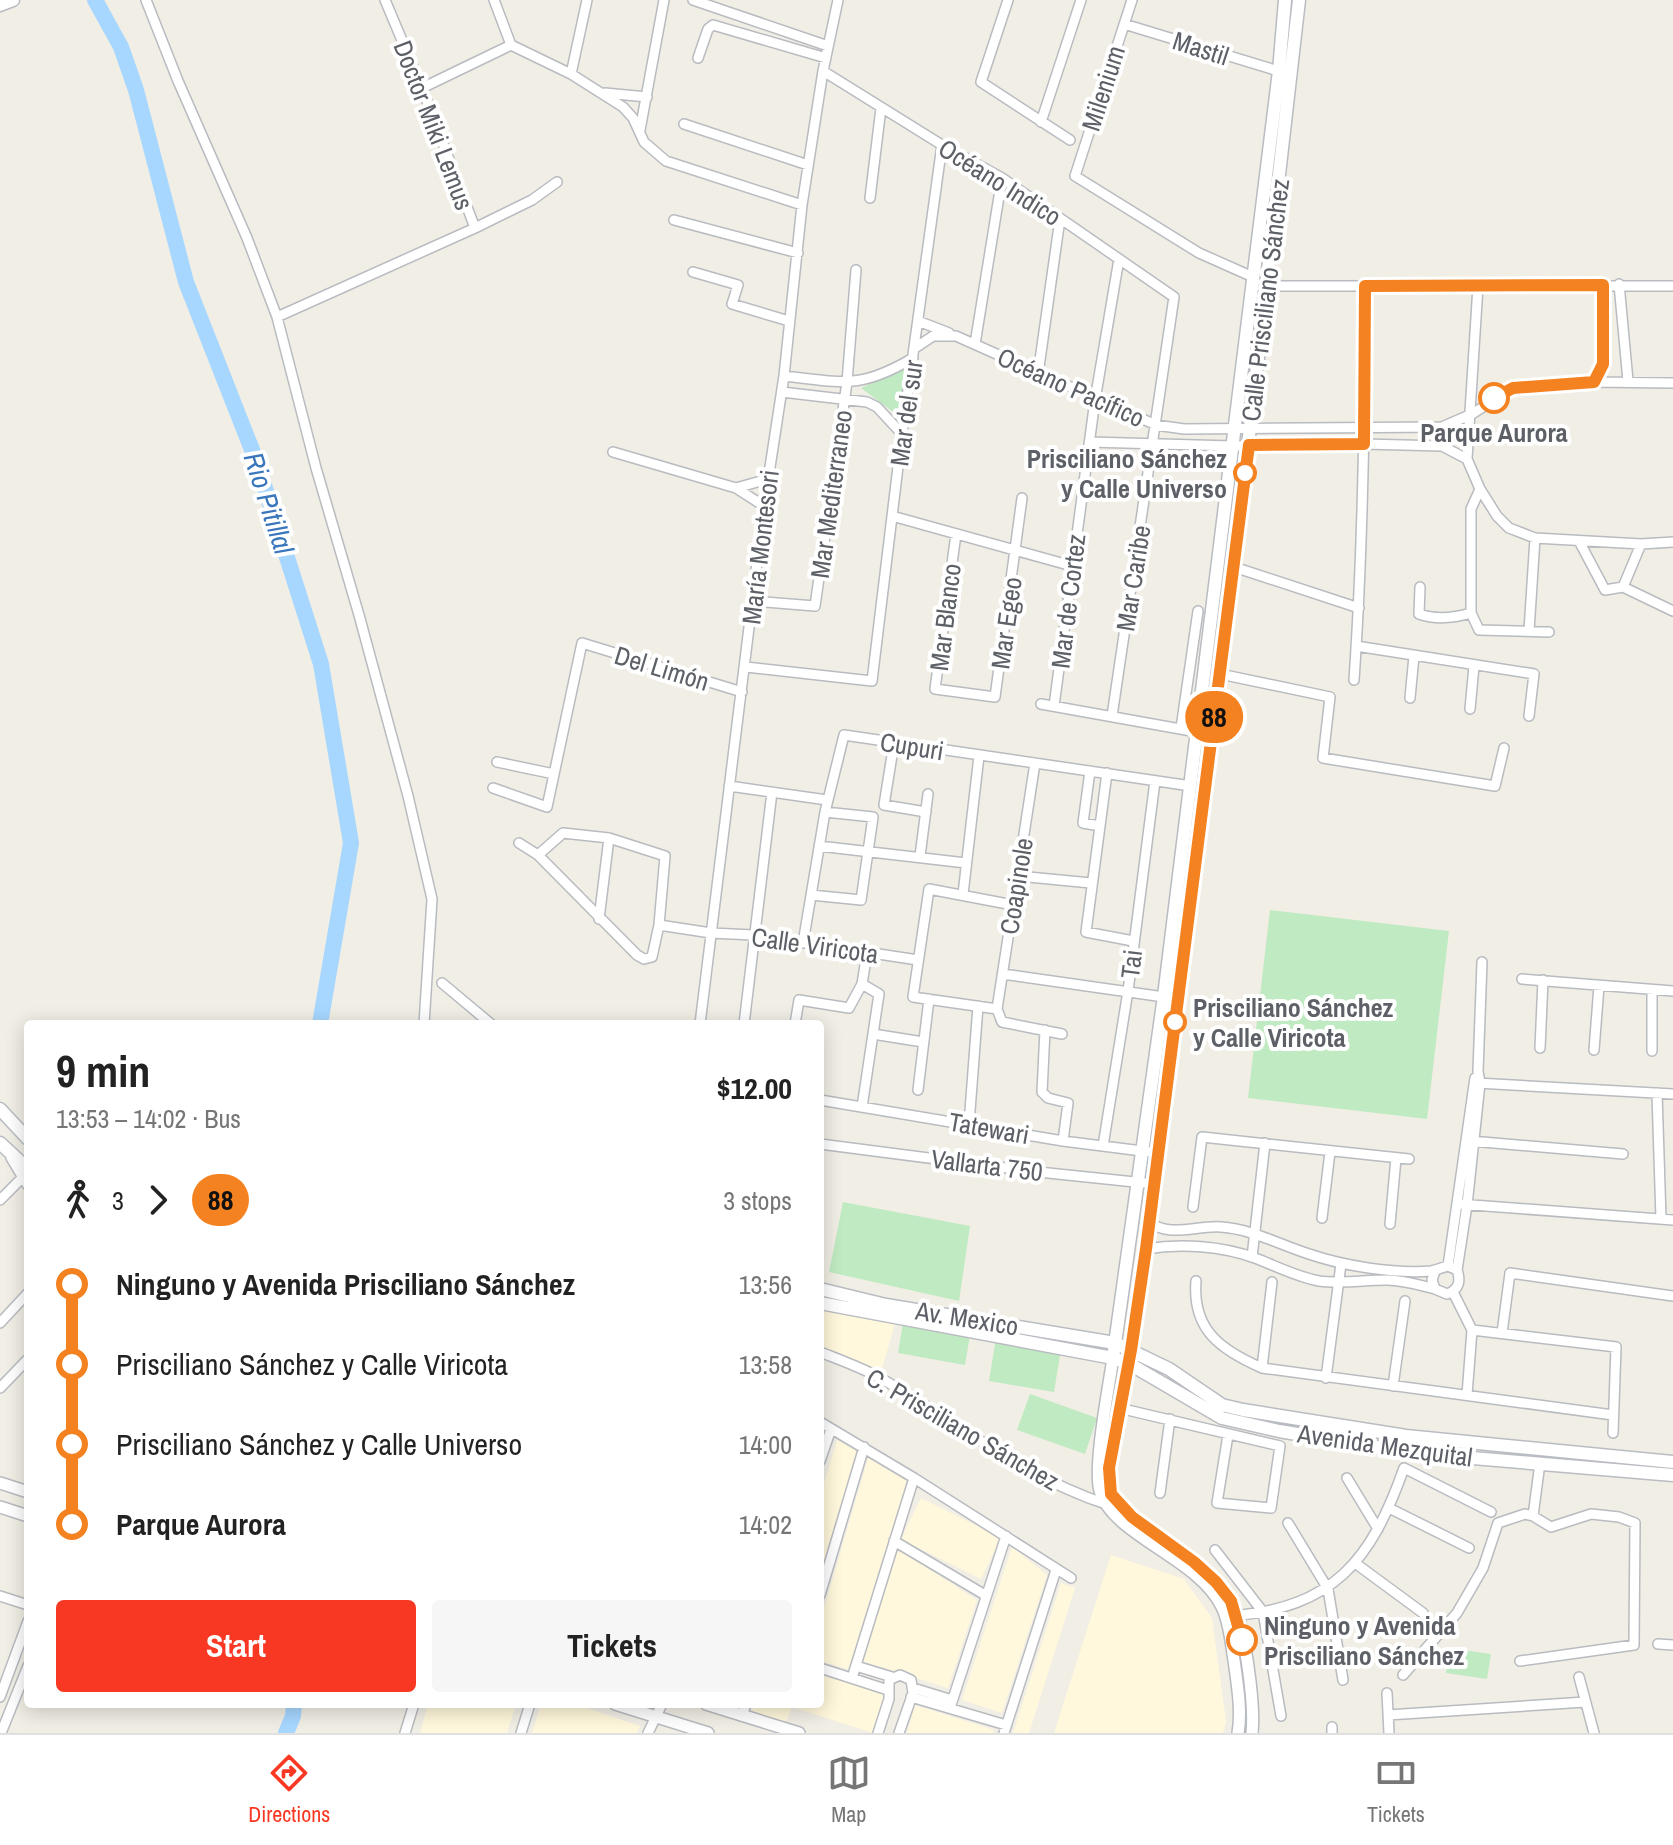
<!DOCTYPE html>
<html lang="en">
<head>
<meta charset="utf-8">
<style>
  body { margin:0; font-family:"Archivo Narrow",sans-serif; background:#f6f6f6; color:#222; height:100vh; display:flex; flex-direction:column; font-size:30px; white-space:nowrap }
  * { box-sizing:border-box; margin:0 }
  p { font-size:26px; color:#767676 }
  .icon { flex:none; width:44px; height:44px; fill:none; stroke:currentColor; stroke-width:2; stroke-linecap:round; stroke-linejoin:round }
  .map { position:relative; flex:1; overflow:hidden }
  .panel { position:absolute; left:24px; top:1020px; width:800px; height:688px; display:flex; flex-direction:column; background:#fff; border-radius:8px; box-shadow:0 4px 20px #0003 }
  .panel>* { flex:none }
  .badge { padding:0 16px; border-radius:26px; font-size:28px; line-height:52px }
  .map>.badge { position:absolute; translate:-50% -50%; box-shadow:0 0 0 4px #fff }
  .legs { display:flex; align-items:center; gap:12px; height:88px; padding:0 32px; font-size:26px }
  .legs p { margin-inline-start:auto }
  .summary { display:flex; align-items:center; justify-content:space-between; height:136px; padding:0 32px }
  h1 { font-size:44px; font-weight:700; line-height:60px }
  .cta { display:flex; gap:16px; margin-top:auto; padding:16px 32px }
  .cta a { flex:1; height:92px; border-radius:8px; background:#f93823; color:#fff; font-size:32px; font-weight:700; line-height:92px; text-align:center }
  .cta a+a { background:#f6f6f6; color:#222 }
  ul { padding:0 32px; list-style:none }
  li { display:flex; align-items:center; gap:28px; height:80px; font-size:30px }
  li i { display:grid; place-items:center; width:12px; height:100%; margin:0 10px; background:currentColor }
  li i::after { content:''; width:20px; height:20px; margin:-10px; border:6px solid; border-radius:50%; background:#fff }
  li p { margin-inline-start:auto }
  li:first-child i { background:linear-gradient(#0000 50%,currentColor 0) }
  li:last-child i { background:linear-gradient(currentColor 50%,#0000 0) }
  .dock { display:flex; justify-content:space-around; align-items:center; height:112px; border-top:2px solid #e0e0e0; background:#fff; font-size:22px; color:#767676 }
  .dock a { display:grid; justify-items:center; gap:4px }
  .dock .on { color:#f93823 }
  .map>svg:first-child { display:block }
</style>
</head>
<body>
<div class="map">
<svg width="1673" height="1733" viewBox="0 0 1673 1733">
  <rect width="100%" height="100%" fill="#f1eee5"/>
  <path fill="#fff8dc" d="M820,1309L895,1324L881,1372L820,1350Z
    M837,1440L857,1451L820,1575V1497Z
    M868,1458L907,1481L851,1670L820,1661V1622Z
    M921,1498L1001,1538L981,1579L901,1539Z
    M1012,1547L1047,1575L1002,1713L962,1700Z
    M898,1549L977,1600L948,1688L862,1661Z
    M1111,1555L1184,1579L1212,1618L1226,1721L1223,1733H1054Z
    M1061,1583L1075,1588L1029,1733H1013Z
    M820,1674L885,1695L873,1733L792,1707L786,1722L751,1711L753,1704H820Z
    M428,1704H516L507,1733H420Z
    M541,1704H575L640,1726L637,1733H532Z
    M915,1705L994,1730L993,1733H907Z"/>
  <path fill="#c0eac1" d="M906,367L900,417L861,388Z
    M1270,910L1449,931L1427,1119L1248,1098Z
    M843,1202L970,1226L959,1301L829,1272Z
    M903,1323L970,1335L965,1365L898,1353Z
    M996,1338L1061,1349L1054,1392L989,1381Z
    M1030,1394L1097,1418L1085,1454L1017,1430Z
    M1449,1648L1491,1654L1487,1679L1446,1673Z"/>
  <g fill="none" stroke-linecap="round" stroke-linejoin="round">
    <path stroke="#a7d7ff" stroke-width="16" d="M95,0L121,47L136,90L186,282L256,460L321,664L351,843L320,1024
      M286,1733L293,1716L294,1704"/>
    <g stroke="#b8bbc0" stroke-width="12">
      <path id="minor" d="M146,0L178,81L247,238L277,317L316,468L359,615L408,796L432,899L424,1024
        M494,0L511,45
        M693,0L828,46
        M1008,0L981,82L1070,140
        M1132,0L1075,176L1199,253L1253,277
        M1124,24L1285,73
        M698,58L708,29L713,25L826,58
        M823,71L942,145L1002,178L1174,297L1112,716
        M571,74L587,0
        M422,88L511,45L571,74L623,107L633,118L644,142L666,161L802,205
        M605,93L647,97
        M1041,122L1081,0
        M684,124L808,165
        M640,130L664,0
        M870,198L881,108
        M674,220L798,253
        M475,228L532,200L557,182
        M693,272L738,285L732,304L789,321
        M1619,284L1628,381
        M1281,286H1673
        M1478,286L1467,459L1480,489L1497,516L1509,528L1535,538L1641,544L1673,542
        M277,317L475,228L422,88L385,0
        M918,321L949,333
        M975,344L1002,178
        M915,348L933,336H956L1156,425L1184,429L1442,427L1472,414L1513,388L1594,382L1673,383
        M1038,374L1060,219
        M784,376C842,382 859,390 913,358
        M1594,382L1603,364V285
        M782,392L867,402L877,407L902,434
        M1090,442L1232,446L1364,444L1442,446L1467,459
        M613,452L736,488L764,506
        M736,488L768,479
        M1480,489L1471,509V613L1479,630L1549,632
        M892,516L1072,566
        M956,534L935,689L995,697L1022,498
        M1579,541L1605,590L1623,587
        M1641,544L1623,587L1673,611
        M1234,567L1359,608
        M1420,587L1419,614C1436,620 1454,618 1471,613
        M754,601L815,606L847,382L856,270
        M1529,631L1535,538
        M1356,646L1534,674L1529,716
        M746,667L872,681L902,434L942,145
        M1220,674L1330,697L1323,758L1495,786L1504,748
        M1354,680C1363,549 1365,418 1365,286
        M1410,698L1414,656
        M1041,704L1197,732
        M1054,706L1095,400L1119,259
        M1470,709L1474,666
        M1181,728L1198,611
        M894,743L884,805L926,812
        M497,762L554,774
        M1090,771L1083,823L1100,826
        M1107,773L1086,932L1133,941
        M729,786L827,800
        M493,788L547,807L582,643L742,692
        M519,843L538,855L637,955L644,959L652,957L659,925L665,856L609,838L563,833L538,855
        M819,846L966,863
        M920,856L928,794
        M1018,876L1091,883
        M963,894L979,756
        M811,895L861,900L873,817L825,812
        M599,919L609,838
        M659,925L711,933L753,935L918,960
        M803,943L825,812L844,735L1191,786
        M1003,974L1178,999
        M1522,979L1673,991
        M442,983L491,1024
        M997,1009L913,997L929,889L1013,905
        M997,1009L1035,763
        M997,1009L1002,1022L1062,1034
        M700,1024L764,506L784,376L802,205L823,71L838,0
        M744,1024L772,792
        M795,1024L799,1000L849,1008L862,984
        M1045,1030L1042,1092L1048,1098L1068,1103L1063,1141
        M873,1034L923,1042
        M1540,1048L1543,980
        M1594,1050L1599,986
        M1652,1051V990
        M1477,1083L1673,1094
        M918,1090L929,999
        M1657,1093L1661,1219
        M820,1100L1063,1141L1158,1153
        M862,1107L879,994L862,984L867,953
        M969,1124L978,1006
        M1471,1141L1623,1154
        M820,1144L1029,1171L1154,1184
        M1103,1146L1128,991L1155,781
        M11,1158L28,1186
        M0,1200L23,1177
        M1459,1204L1673,1220
        M1193,1207L1202,1137L1409,1159
        M1322,1218L1330,1152
        M1149,1222C1170,1238 1197,1225 1221,1227C1252,1229 1280,1245 1309,1254C1344,1266 1394,1274 1431,1271C1438,1270 1442,1267 1448,1266L1457,1270C1461,1281 1459,1290 1447,1294L1435,1289L1432,1280L1435,1271
        M1390,1224L1396,1158
        M1146,1249C1181,1243 1222,1246 1255,1258C1276,1266 1297,1277 1319,1281C1342,1284 1364,1280 1387,1280C1404,1280 1419,1285 1435,1289
        M1252,1257L1265,1143
        M1448,1266L1475,1078
        M1457,1270L1467,1205L1480,1083L1478,1071L1482,962
        M1196,1281C1192,1330 1221,1350 1262,1368L1613,1415
        M1453,1292L1472,1330L1616,1347L1613,1433
        M0,1323L28,1293
        M1502,1333L1510,1273L1673,1296
        M820,1352C840,1360 863,1368 882,1379C955,1421 1025,1478 1106,1504
        M1262,1368L1272,1282
        M1326,1378L1341,1264
        M1393,1386L1405,1301
        M0,1388L28,1359
        M1467,1395L1472,1330
        M1119,1408L1280,1446L1271,1508L1217,1503L1228,1435
        M820,1422L914,1478L1071,1578
        M820,1461L831,1429
        M1347,1478L1378,1529
        M1160,1493L1170,1419
        M1389,1508L1469,1548
        M1288,1523L1328,1589L1343,1680
        M894,1541L985,1595
        M1215,1550L1263,1612L1281,1716
        M1355,1563L1423,1613
        M820,1595L864,1447
        M0,1596L28,1605
        M1230,1616C1334,1608 1371,1561 1404,1468L1491,1512
        M1658,1644L1673,1645
        M1520,1661L1634,1645L1635,1523L1619,1517L1591,1514L1551,1527L1533,1516
        M856,1666L892,1677
        M820,1668L888,1690
        M1403,1675L1457,1613L1483,1568L1498,1523L1525,1514L1533,1516L1540,1463
        M1579,1677L1594,1733
        M852,1678L914,1478
        M913,1688L952,1700
        M1387,1693L1389,1733
        M0,1697L28,1621
        M911,1697L1006,1725
        M950,1708L1006,1536
        M1388,1715L1585,1702
        M742,1716L746,1704
        M1332,1727V1733
        M1,1733L28,1666
        M405,1733L414,1704
        M521,1733L530,1704
        M648,1733L662,1704
        M878,1733L889,1699V1680L900,1675L911,1680L913,1693L899,1733
        M1004,1733L1056,1570"/>
    </g>
    <g stroke="#b8bbc0" stroke-width="14">
      <path id="tertiary" d="M1113,1358C1109,1386 1093,1467 1100,1491C1113,1536 1199,1558 1222,1607C1230,1623 1231,1643 1234,1660C1237,1683 1242,1710 1238,1733
        M1128,1363C1122,1389 1101,1474 1112,1495C1122,1514 1146,1527 1163,1539C1187,1557 1215,1574 1231,1601C1245,1624 1255,1706 1252,1733
        M0,1483L28,1492
        M0,1507L28,1516
        M615,1704L708,1733
        M706,1704L799,1733"/>
    </g>
    <g stroke="#b9bcc2" stroke-width="15">
      <path id="secondary" d="M0,5L13,0
        M0,1109L28,1139
        M0,1143L28,1169
        M820,1289L886,1305L1115,1343L1169,1369L1222,1405L1243,1410L1406,1436L1673,1462
        M820,1303L1113,1358L1128,1363L1222,1418L1279,1431L1413,1453L1673,1475
        M1113,1358L1164,996L1279,71L1285,0
        M1128,1363L1146,1249L1234,567L1299,0"/>
    </g>
    <use href="#minor" stroke="#fff" stroke-width="9"/>
    <use href="#tertiary" stroke="#fff" stroke-width="11"/>
    <use href="#secondary" stroke="#fff" stroke-width="12"/>
  </g>
  <g fill="none" stroke-linecap="round" stroke-linejoin="round">
    <g stroke="#fff" stroke-width="18">
      <path id="line-1" d="M1242,1640L1231,1601L1216,1582L1194,1562L1132,1517L1111,1494L1109,1468L1131,1350L1146,1249L1249,445L1364,444L1365,286L1603,285V364L1594,382L1513,388L1494,398"/>
    </g>
    <use href="#line-1" stroke="#f58220" stroke-width="12"/>
  </g>
  <g fill="#fff" stroke="#f58220" stroke-width="4">
    <circle cx="1494" cy="398" r="14"/>
    <circle cx="1245" cy="473" r="10"/>
    <circle cx="1175" cy="1022" r="10"/>
    <circle cx="1242" cy="1640" r="14"/>
  </g>
  <g text-anchor="middle" dominant-baseline="central" stroke-width="8" stroke-linejoin="round" paint-order="stroke">
    <g font-size="26" fill="#5d6167" stroke="#fff">
      <text transform="translate(1201 48) rotate(18)">Mastil</text>
      <text transform="translate(1103 88) rotate(-72)">Milenium</text>
      <text transform="translate(434 125) rotate(69)">Doctor Miki Lemus</text>
      <text transform="translate(1000 182) rotate(32)">Océano Indico</text>
      <text transform="translate(1265 300) rotate(-83)">Calle Prisciliano Sánchez</text>
      <text transform="translate(1071 387) rotate(24)">Océano Pacífico</text>
      <text transform="translate(906 413) rotate(-82)">Mar del sur</text>
      <text transform="translate(831 494) rotate(-82)">Mar Mediterraneo</text>
      <text transform="translate(760 547) rotate(-83)">María Montesori</text>
      <text transform="translate(1133 578) rotate(-81)">Mar Caribe</text>
      <text transform="translate(1068 601) rotate(-83)">Mar de Cortez</text>
      <text transform="translate(945 617) rotate(-83)">Mar Blanco</text>
      <text transform="translate(1006 623) rotate(-82)">Mar Egeo</text>
      <text transform="translate(662 668) rotate(17)">Del Limón</text>
      <text transform="translate(912 746) rotate(9)">Cupuri</text>
      <text transform="translate(1016 886) rotate(-81)">Coapinole</text>
      <text transform="translate(815 945) rotate(8)">Calle Viricota</text>
      <text transform="translate(1131 964) rotate(-83)">Tai</text>
      <text transform="translate(989 1128) rotate(10)">Tatewari</text>
      <text transform="translate(987 1165) rotate(7)">Vallarta 750</text>
      <text transform="translate(967 1318) rotate(9)">Av. Mexico</text>
      <text transform="translate(963 1429) rotate(30)">C. Prisciliano Sánchez</text>
      <text transform="translate(1385 1445) rotate(8)">Avenida Mezquital</text>
    </g>
    <g font-size="26" font-weight="bold" fill="#5d6167" stroke="#fff" text-anchor="start">
      <text x="1494" y="432" text-anchor="middle">Parque Aurora</text>
      <text x="1227" y="458" text-anchor="end">Prisciliano Sánchez<tspan x="1227" dy="30">y Calle Universo</tspan></text>
      <text x="1193" y="1007">Prisciliano Sánchez<tspan x="1193" dy="30">y Calle Viricota</tspan></text>
      <text x="1264" y="1625">Ninguno y Avenida<tspan x="1264" dy="30">Prisciliano Sánchez</tspan></text>
    </g>
    <g font-size="28" font-style="italic" fill="#3976bc" stroke="#fff">
      <text transform="translate(269 503) rotate(72)">Rio Pitillal</text>
    </g>
  </g>
</svg>
<b class="badge" style="left:1214px;top:717px;background:#f58220;color:#111">88</b>
<section class="panel">
<div class="summary"><div><h1>9 min</h1><p>13:53 – 14:02 · Bus</p></div><b>$12.00</b></div>
<div class="legs"><svg class="icon" aria-label="walk" viewBox="0 0 24 24"><circle cx="13" cy="4" r="2"/><path d="M13 8l-2 6 4 7M11 14l-3 7M7 12l3-4h3l4 4"/></svg>3<svg class="icon" aria-label="forward" viewBox="0 0 24 24"><path d="M9 5l7 7-7 7"/></svg><b class="badge" style="background:#f58220;color:#111">88</b><p>3 stops</p></div>
<ul>
<li><i style="color:#f58220"></i><b>Ninguno y Avenida Prisciliano Sánchez</b><p>13:56</p></li>
<li><i style="color:#f58220"></i><span>Prisciliano Sánchez y Calle Viricota</span><p>13:58</p></li>
<li><i style="color:#f58220"></i><span>Prisciliano Sánchez y Calle Universo</span><p>14:00</p></li>
<li><i style="color:#f58220"></i><b>Parque Aurora</b><p>14:02</p></li>
</ul>
<div class="cta"><a>Start</a><a>Tickets</a></div>
</section>
</div>
<nav class="dock">
<a class="on"><svg class="icon" aria-label="directions" viewBox="0 0 24 24"><path d="M12 3l9 9-9 9-9-9zM9 14v-3h6M13 9l2 2-2 2"/></svg>Directions</a>
<a><svg class="icon" aria-label="map" viewBox="0 0 24 24"><path d="M3 6l6-2 6 2 6-2v14l-6 2-6-2-6 2zM9 4v14M15 6v14"/></svg>Map</a>
<a><svg class="icon" aria-label="tickets" viewBox="0 0 24 24"><path d="M3 7h18v10H3zM15 7v10"/></svg>Tickets</a>
</nav>
</body>
</html>
